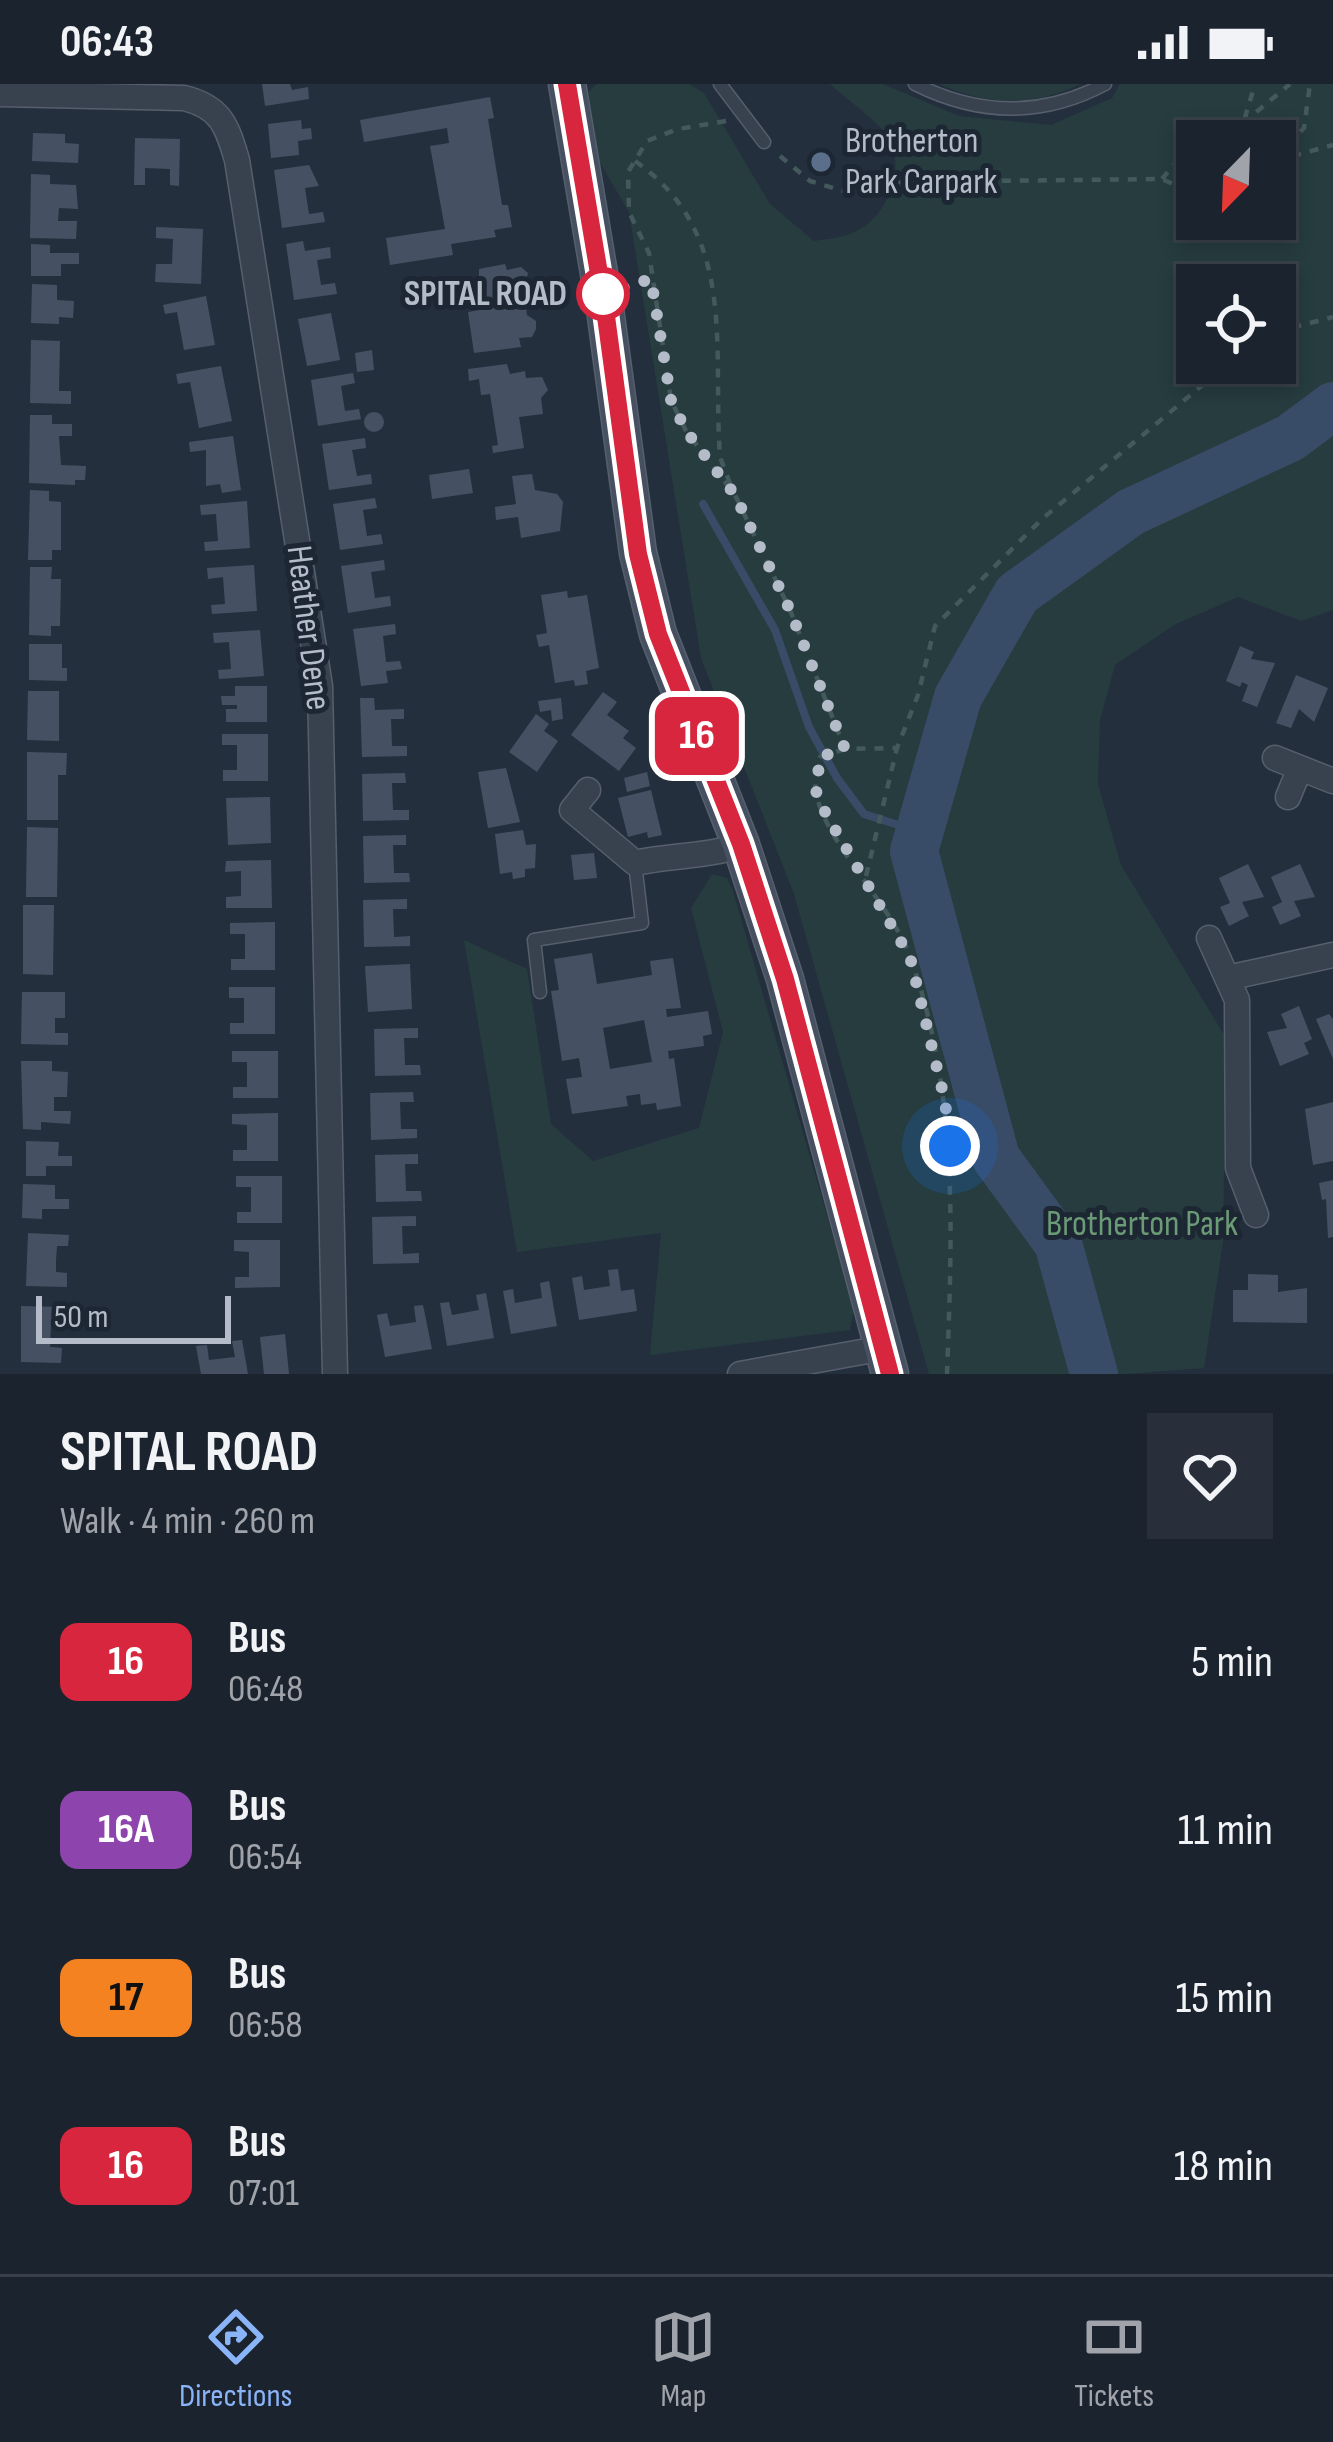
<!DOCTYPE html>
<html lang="en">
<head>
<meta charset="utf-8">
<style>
  body { margin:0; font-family:"Sofia Sans Condensed",sans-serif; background:#282f3a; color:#f1f3f6; height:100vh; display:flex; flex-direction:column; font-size:45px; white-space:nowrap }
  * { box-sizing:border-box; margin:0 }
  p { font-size:39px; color:#a0a4aa }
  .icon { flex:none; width:66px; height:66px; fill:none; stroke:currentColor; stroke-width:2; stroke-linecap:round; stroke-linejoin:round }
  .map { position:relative; height:1290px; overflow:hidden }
  .side { display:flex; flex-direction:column; background:#1b232e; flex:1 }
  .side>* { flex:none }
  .badge { padding:0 24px; border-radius:18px; font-size:42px; line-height:78px }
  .needle { width:78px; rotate:203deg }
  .controls { position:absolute; left:1176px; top:36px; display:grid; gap:24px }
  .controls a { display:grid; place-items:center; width:120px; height:120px; border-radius:0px; background:#1b232e; box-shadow:0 6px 18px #0003,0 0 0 3px #39404a; font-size:60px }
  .scale { position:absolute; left:36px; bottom:30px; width:195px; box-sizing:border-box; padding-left:12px; border:6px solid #b4bcc9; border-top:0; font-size:33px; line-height:42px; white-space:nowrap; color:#b4bcc9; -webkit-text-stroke:9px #1d2633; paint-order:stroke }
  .you { position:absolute; width:60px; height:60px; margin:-30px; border:9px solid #fff; border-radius:50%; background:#1a73e8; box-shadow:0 0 0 18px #1a73e833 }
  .map>.badge { position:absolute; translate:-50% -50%; box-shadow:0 0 0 6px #fff }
  .round { display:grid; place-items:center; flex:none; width:126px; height:126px; border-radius:0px; background:#282f3a }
  .overview { display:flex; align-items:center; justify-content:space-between; height:204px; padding:0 60px }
  h1 { font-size:57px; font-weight:700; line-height:90px }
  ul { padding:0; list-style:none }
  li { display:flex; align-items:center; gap:36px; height:168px; padding:0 60px }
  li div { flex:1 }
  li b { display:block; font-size:45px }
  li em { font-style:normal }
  li .badge { min-width:132px; font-weight:700; text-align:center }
  .status { display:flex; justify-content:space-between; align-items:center; height:84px; padding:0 60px; background:#1b232e; direction:ltr }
  .status svg { height:33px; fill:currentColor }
  .dock { display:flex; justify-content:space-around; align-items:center; height:168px; border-top:3px solid #39404a; background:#1b232e; font-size:33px; color:#a0a4aa }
  .dock a { display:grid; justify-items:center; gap:6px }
  .dock .on { color:#8ab4f8 }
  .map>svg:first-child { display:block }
</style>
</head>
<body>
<div class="status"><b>06:43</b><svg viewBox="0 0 49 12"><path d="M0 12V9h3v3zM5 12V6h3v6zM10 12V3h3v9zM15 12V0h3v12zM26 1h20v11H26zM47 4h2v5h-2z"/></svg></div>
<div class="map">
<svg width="1333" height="1290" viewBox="0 0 1333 1290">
  <rect width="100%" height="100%" fill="#242f3e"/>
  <path fill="#263c3f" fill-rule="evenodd" d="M597,0H689L704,9L770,120L814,157C826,155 841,154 852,149C887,135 908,85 887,52C874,33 847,16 830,0H883L959,32L1051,41L1112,14L1120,0H1333V526L1301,537L1238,513L1174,541L1115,581L1100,636L1098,700L1121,781L1226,954L1223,1158L1204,1284L1124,1290H929L794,810L701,574L629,128L600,79L588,8ZM1197,57H1275V135H1197ZM1197,201H1275V279H1197Z
    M939,0H1081C1032,23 989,22 939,0Z
    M712,790L727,794L733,807L854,1225L850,1246L650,1271L661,1149L517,1168L464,856L527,885L551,1040L593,1077L699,1044L723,948L691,824Z"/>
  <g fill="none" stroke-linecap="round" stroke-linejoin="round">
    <path stroke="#394c67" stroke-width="8" d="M703,420L775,546L809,643L837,694L864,730L920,748"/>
    <path stroke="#394c67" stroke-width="48" d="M1094,1290L1058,1159L996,1074L914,767L958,613L1017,510L1131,428L1290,354L1333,322"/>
  </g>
  <path fill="#455162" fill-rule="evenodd" d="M262,0H290L292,6L308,3L309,15L265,22Z
    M490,13L494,34L488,35L502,121H508L512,143L494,146L496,153L451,160L453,171L390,181L386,154L445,145L430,62L449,59L447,44L364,58L360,36Z
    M301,36L302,45L311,44L312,55L298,57L299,71L271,74L268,40Z
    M33,49L65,50V59L79,60L78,79L32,77Z
    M135,54L180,55L179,102L170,101V85L145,84V101H134Z
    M309,81L319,102L305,104L309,130L323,128L325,138L282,144L274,86Z
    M31,90L50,91V100L76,101L78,125L59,124L58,137H77L76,155L30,154Z
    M156,143L203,145L201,200L155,198L156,180H172L173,155L156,154Z
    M303,157L305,167L330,163L331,174L317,176L321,201L335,199L337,210L294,216L286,160Z
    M31,160L50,161V169H79V180H61V192H31Z
    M505,180L507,186L521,183L528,189L524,206L527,231L536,237V245L532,253L519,254L521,263L474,269L468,228L485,225L481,204L465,206L463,197L479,194V185Z
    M32,200L57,201V216L74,217L73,234L59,233V240L31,239Z
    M206,212L215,261L184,266L177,228L165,230L163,221Z
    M331,229L340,276L307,282L298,235Z
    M31,256L60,257L59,307H71V320L30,319Z
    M372,266L374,286L357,288L355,269Z
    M507,280L510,290L525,287L526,294L542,293L548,306L541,314L543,330L519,333L524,364L493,369L492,362L498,361L490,310L481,311L479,295L469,297L468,285Z
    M221,282L232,337L199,344L190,298L178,300L176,290Z
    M353,289L355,299L341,302L345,327L359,325L361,335L318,342L311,296Z
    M364 338a10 10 0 1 1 20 0a10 10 0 1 1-20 0Z
    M30,331H52V340H72V352H59L61,381L86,382L85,396H75V401L29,399Z
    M233,352L241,406L222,409L220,400L206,402V366L190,368L189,358Z
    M365,354L366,364L352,366L357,392L371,390L372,400L329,406L322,360Z
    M469,385L473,409L432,415L429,391Z
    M532,390L535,406L557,410L563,418L560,447L521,454L518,433L496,436L495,423L516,420L512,392Z
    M30,406L49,407V417L61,418V466H52V476H28Z
    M375,414L377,424L363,426L367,452L381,450L383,460L340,466L333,420Z
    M247,417L250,464L205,467L204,458L218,457L216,430L201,431L200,421Z
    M384,476L385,486L371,488L375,514L390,512L391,522L348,529L341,482Z
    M254,481L257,527L212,530L211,521L225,520L223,493L208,495L207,484Z
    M30,483H52L51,495H61L60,542H51V552L29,551Z
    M567,507L568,514L587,511L599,584L586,587L588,600L575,602L574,596L555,599L549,561L539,563L536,551L547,549L541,511Z
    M395,540L396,550L383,552L386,578L400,577L402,585L386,587L388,599L361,602L353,545Z
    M260,546L264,592L219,595L218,586L231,585L229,558L214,559L213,549Z
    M29,560H62V584H67V597L29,596Z
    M1240,562L1254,568L1251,575L1275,579L1257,623L1242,617L1248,601L1242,598L1240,603L1226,597Z
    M1296,591L1328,604L1314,638L1299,625L1291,644L1276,639Z
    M235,602H267V638H226V625H237V621H222L221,612H235Z
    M28,607H59V657L27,656Z
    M603,608L617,618L607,631L629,647L623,654L636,664L619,687L571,651Z
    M360,614H374L375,626L404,625V635H391L392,662H407V672L362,673Z
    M561,614L563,635L552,637L551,626L540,628L538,617Z
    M536,630L549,640L544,647L558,657L537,688L509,668Z
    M222,650H268V697H223V686H237V661H222Z
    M27,668L67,669L66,691H58V736H27Z
    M506,684L520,738L488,744L478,688Z
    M647,688L650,702L627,708L624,694Z
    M405,689L406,699H392L393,726H409V736L363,737L362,690Z
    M651,706L662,751L648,754L647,748L628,753L618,714Z
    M270,713L271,759L228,761L226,714Z
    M27,743L58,744L57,813H26Z
    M523,746L526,761L536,760L535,784L525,785V793L513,795L512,788L500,790L495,750Z
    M406,751V761H393L394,789H409L410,798L364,799L363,752Z
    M594,769L597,794L574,796L571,771Z
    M271,776L272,824H226V813L241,812V787L225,788L226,777Z
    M1248,780L1264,813L1242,818L1249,832L1229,842L1220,823L1230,819L1219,794Z
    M1300,780L1315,813L1294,817L1301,832L1280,841L1272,823L1282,818L1271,793Z
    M407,815V825H393L394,853L410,852V862L364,863L363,816Z
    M23,821H54L53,891L23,890Z
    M275,838V886H231V875H245V850H230V839Z
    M592,869L597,900L652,891L650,877L673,874L681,924L666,925L667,933L708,927L712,950L703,952L704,962L668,967L669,975L674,974L681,1022L657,1026L656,1019L641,1021L640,1010L626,1012L628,1022L572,1030L566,995L582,993L579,974L562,977L551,907L559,906L554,875ZM644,936L652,978L610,985L603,944Z
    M410,880L412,925L368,928L365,882Z
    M229,903H275V950H230V939H244V914H229Z
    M22,908H65V934H55V949H68V961L21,960Z
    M1299,922L1312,955L1304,959L1309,970L1280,982L1267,948L1287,944L1281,930Z
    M1329,930L1333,935V975L1316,935Z
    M418,944V954H404L405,981H420L421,991L375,992L374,945Z
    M232,967H278V1014H233V1003H247V978H232Z
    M21,977H52V987L68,988L67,1013H54V1027H71L70,1040L41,1038V1046L23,1045Z
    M413,1008L414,1018H400L401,1045H417V1054L371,1056L370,1009Z
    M1333,1018V1077L1313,1081L1305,1025Z
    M278,1029V1077H233V1066H247V1041L232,1040V1030Z
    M26,1057L59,1058L58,1072H72V1082H46V1092H26Z
    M418,1070V1080H405L406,1107H421L422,1117L376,1118L375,1071Z
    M236,1092H282V1139H237V1128H251V1103H236Z
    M1333,1096V1153L1328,1154L1326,1115L1322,1116L1319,1099Z
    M23,1100L55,1101V1115H69V1125H42V1135L22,1134Z
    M416,1132V1142H402L403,1170L419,1169V1179L373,1180L372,1133Z
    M28,1149L69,1151L68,1162H57L56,1176V1188L67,1189V1203L26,1202Z
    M234,1156H280V1203L235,1204V1193H249V1168L234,1167Z
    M618,1185L621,1207L634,1205L637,1227L579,1236L572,1194L582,1192L584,1206L610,1202L608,1186Z
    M1248,1190L1278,1191V1208L1307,1204V1239L1233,1238V1206H1248Z
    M549,1197L557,1242L511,1250L503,1207L513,1205L515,1219L542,1214L540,1199Z
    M486,1209L494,1254L447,1262L440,1219L449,1218L452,1231L479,1226L476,1211Z
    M423,1221L432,1265L385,1273L377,1231L387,1229L390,1242L416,1238L414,1222Z
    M21,1222L63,1223V1239H51L50,1263L62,1264L61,1279L21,1278Z
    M285,1250L289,1290H264L260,1253Z
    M242,1256L248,1290H201L196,1262L207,1261L209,1276L235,1273L232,1257Z"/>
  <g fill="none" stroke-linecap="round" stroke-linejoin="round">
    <g stroke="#565f6c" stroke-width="15">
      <path id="service" d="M720,0L764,58
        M915,0C979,32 1043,33 1105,0
        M540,908L534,856L642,839L635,779"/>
    </g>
    <g stroke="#565f6c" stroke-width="27">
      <path id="minor" d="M0,10L184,14C221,23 227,42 237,76L320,602L335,1290
        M1275,674L1333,697
        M588,706L572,726L635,779C670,771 707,773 741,761
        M1288,713L1300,684
        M1209,854L1237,916L1238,1084L1256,1131
        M1227,894L1333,871
        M740,1290L884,1264"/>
    </g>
    <g stroke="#565f6c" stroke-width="39">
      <path id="secondary" d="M567,0L605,225L638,469L658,550L741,761L785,895L890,1290"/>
    </g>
    <path stroke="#44595c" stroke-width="4.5" stroke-dasharray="9 9" stroke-linecap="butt" d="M726,37L678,45L647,57L628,88L629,128L649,169L671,316L686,347L735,411L790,526L845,665L897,664L918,611L935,542L1042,435L1229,279
      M1238,57L1243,39L1290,0
      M780,72L810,97L850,109L894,98L1162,95L1188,107L1197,103
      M1275,73L1304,44L1310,0
      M635,77C739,150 712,262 720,373L731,402
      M1275,77L1333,61
      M1162,95L1195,55L1243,40L1255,0
      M1275,248L1333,233
      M845,665L820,673C819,683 814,698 816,709C827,762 891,819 911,875C959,1012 952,1148 947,1290
      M866,792L897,664"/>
    <use href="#service" stroke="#38414e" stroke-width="12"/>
    <use href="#minor" stroke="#38414e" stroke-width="24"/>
    <use href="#secondary" stroke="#465061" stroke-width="36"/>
  </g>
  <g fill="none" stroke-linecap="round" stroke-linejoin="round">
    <g stroke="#fff" stroke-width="27">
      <path id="line" d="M567,0L605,225L638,470L658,550L741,760L785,895L890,1290"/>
    </g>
    <use href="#line" stroke="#d7263d" stroke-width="18"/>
    <path stroke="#b4bcc9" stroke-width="12" stroke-dasharray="0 21.6" d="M603,210L651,195L671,316L686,347L735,411L790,526L845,665L820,673L816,707L826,730L910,873L945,1017L950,1062"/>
  </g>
  <circle fill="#5c6f8a" stroke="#1d2633" stroke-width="4.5" cx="821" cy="78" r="12"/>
  <circle fill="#fff" stroke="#d7263d" stroke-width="6" cx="603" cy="210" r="24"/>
  <g text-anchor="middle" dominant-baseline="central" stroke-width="10" stroke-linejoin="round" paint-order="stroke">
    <g font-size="36" fill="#b4bcc9" stroke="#1d2633" text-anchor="start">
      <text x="845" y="57">Brotherton<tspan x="845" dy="41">Park Carpark</tspan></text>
    </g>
    <g font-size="36" font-weight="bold" fill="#b4bcc9" stroke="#1d2633" text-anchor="end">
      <text x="567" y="210">SPITAL ROAD</text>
    </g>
    <g font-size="36" fill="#b4bcc9" stroke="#1d2633">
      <text transform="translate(308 544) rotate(83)">Heather Dene</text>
    </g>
    <g font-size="36" fill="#6b9a76" stroke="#1d2633">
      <text x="1142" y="1140">Brotherton Park</text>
    </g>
  </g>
</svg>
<div class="controls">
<a><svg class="needle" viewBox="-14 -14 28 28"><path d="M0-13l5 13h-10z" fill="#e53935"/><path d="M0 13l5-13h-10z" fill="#a0a4aa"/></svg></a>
<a><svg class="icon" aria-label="locate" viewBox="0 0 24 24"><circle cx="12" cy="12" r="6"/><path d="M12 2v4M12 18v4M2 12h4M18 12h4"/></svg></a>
</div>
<div class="scale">50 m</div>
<div class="you" style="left:950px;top:1062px"></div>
<b class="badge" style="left:697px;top:652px;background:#d7263d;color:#fff">16</b>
</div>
<section class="side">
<div class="overview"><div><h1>SPITAL ROAD</h1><p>Walk · 4 min · 260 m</p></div><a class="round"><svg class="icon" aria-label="heart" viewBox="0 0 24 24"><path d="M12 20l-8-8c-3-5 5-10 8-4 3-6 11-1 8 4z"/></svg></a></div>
<ul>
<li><span class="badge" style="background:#d7263d;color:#fff">16</span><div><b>Bus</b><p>06:48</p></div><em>5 min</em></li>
<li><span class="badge" style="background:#8e44ad;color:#fff">16A</span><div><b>Bus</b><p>06:54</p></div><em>11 min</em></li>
<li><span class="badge" style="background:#f58220;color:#111">17</span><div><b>Bus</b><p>06:58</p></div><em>15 min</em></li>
<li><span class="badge" style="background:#d7263d;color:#fff">16</span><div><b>Bus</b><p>07:01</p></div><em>18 min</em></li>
</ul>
</section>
<nav class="dock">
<a class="on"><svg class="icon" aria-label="directions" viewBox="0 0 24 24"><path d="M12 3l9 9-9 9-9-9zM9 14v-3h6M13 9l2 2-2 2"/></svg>Directions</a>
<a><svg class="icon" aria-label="map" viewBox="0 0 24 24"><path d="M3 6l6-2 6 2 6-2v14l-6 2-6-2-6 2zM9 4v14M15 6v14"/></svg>Map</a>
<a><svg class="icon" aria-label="tickets" viewBox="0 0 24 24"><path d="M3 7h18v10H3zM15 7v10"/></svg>Tickets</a>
</nav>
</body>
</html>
